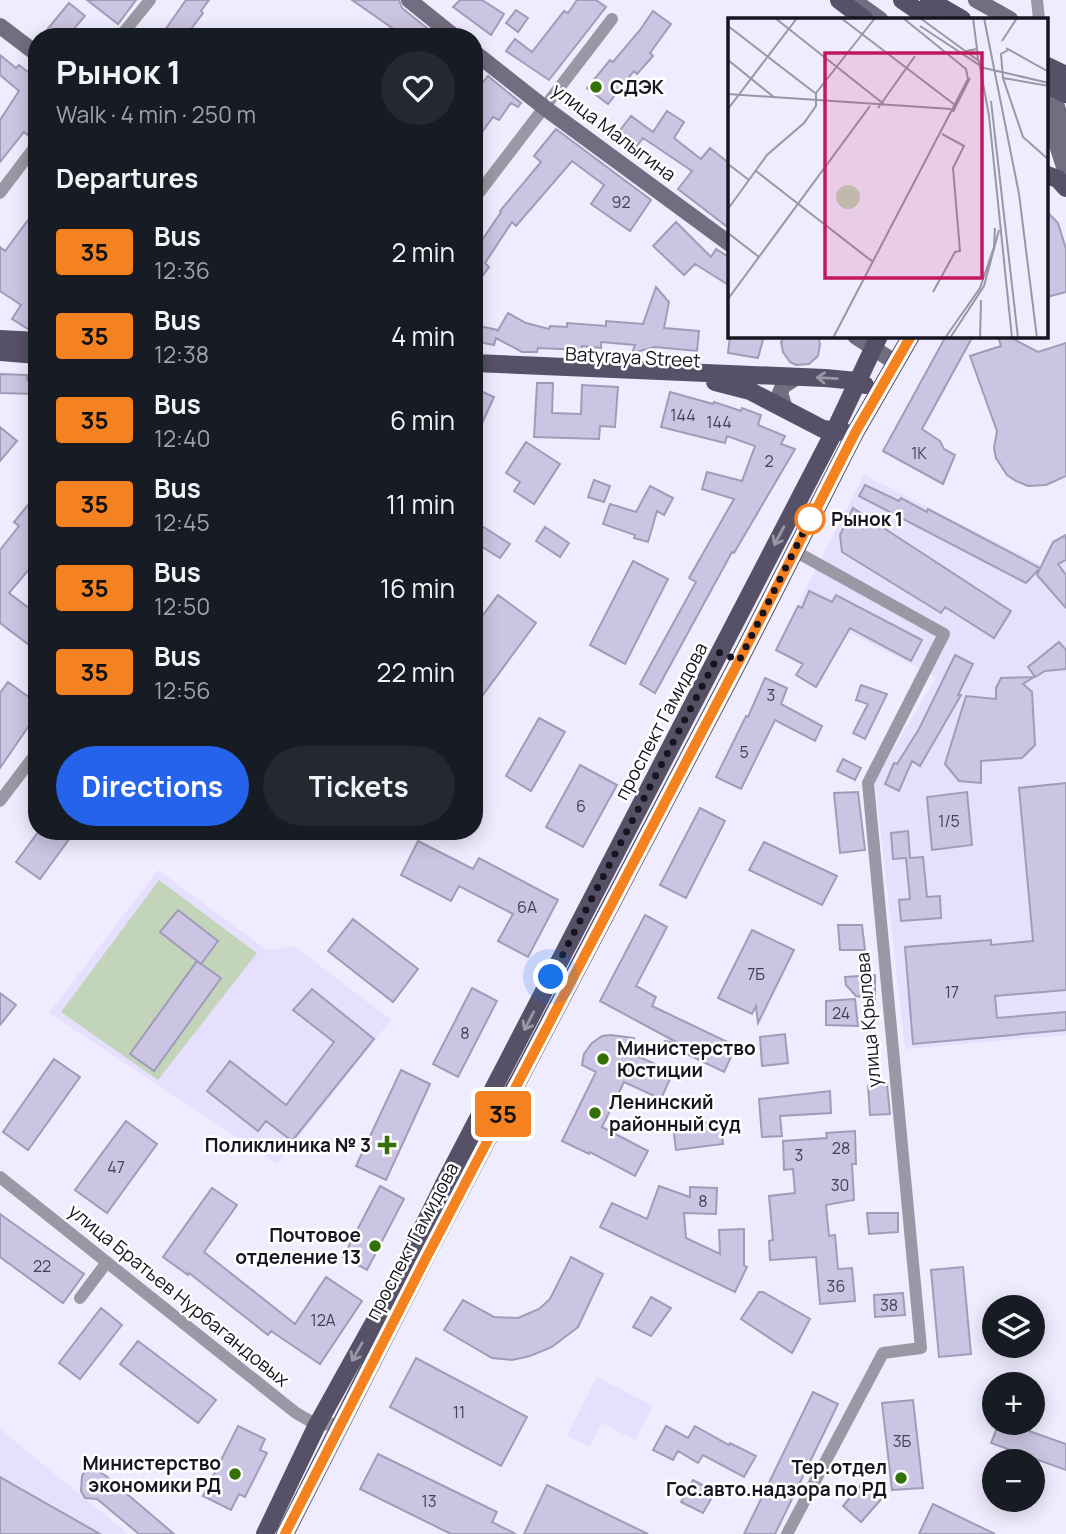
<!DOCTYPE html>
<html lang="en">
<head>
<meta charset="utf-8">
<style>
  body { margin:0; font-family:Manrope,sans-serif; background:#242831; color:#f1f3f6; height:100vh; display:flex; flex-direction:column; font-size:26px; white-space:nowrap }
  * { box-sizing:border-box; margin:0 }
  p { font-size:23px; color:#9ea1a6 }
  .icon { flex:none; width:38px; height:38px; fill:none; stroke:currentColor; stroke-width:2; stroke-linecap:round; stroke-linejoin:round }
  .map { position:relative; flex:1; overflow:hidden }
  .details { position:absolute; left:28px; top:28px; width:455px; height:812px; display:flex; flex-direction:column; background:#171b24; border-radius:28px; box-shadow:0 4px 18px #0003 }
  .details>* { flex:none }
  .badge { padding:0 14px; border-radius:5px; font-size:24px; line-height:46px }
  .buttons { position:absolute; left:982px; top:1295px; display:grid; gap:14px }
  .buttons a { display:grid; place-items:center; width:63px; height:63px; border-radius:50%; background:#171b24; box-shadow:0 4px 18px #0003; font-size:35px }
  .you { position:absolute; width:35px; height:35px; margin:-18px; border:5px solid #fff; border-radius:50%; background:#1a73e8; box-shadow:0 0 0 10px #1a73e833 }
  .map>.badge { position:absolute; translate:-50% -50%; box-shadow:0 0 0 4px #fff }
  h2 { padding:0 28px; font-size:26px; line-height:63px }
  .round { display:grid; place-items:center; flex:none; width:74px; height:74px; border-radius:37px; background:#242831 }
  .summary { display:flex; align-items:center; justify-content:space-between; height:119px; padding:0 28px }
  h1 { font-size:33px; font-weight:700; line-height:52px }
  .primary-button { display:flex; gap:14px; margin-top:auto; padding:14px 28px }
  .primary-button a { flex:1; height:80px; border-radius:42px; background:#2563eb; color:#fff; font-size:28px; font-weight:700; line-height:80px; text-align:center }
  .primary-button a+a { background:#242831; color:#f1f3f6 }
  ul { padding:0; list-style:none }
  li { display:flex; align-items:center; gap:21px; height:84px; padding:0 28px }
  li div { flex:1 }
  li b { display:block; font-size:26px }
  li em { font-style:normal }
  li .badge { min-width:77px; font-weight:700; text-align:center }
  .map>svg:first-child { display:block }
</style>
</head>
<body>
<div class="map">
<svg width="1066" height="1534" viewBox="0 0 1066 1534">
  <rect width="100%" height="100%" fill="#f0ecff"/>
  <path fill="#e6dffd" d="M864,475L1040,564L1053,541L1066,534V1035L905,1049L875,781L936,677L797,606Z
    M158,870L267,950L294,946L391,1020L277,1164L49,1013Z
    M597,1377L653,1406L635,1440L602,1423L589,1447L567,1436Z
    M0,1429L128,1534H0Z"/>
  <path fill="#c2d5bb" d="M159,880L257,953L158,1080L61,1012Z"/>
  <path fill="#cbc4e2" stroke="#a29bb8" stroke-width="2" d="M87,0H136L118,24Z
    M186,0H209L201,11L203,13L185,37H160Z
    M352,0H399L402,8L438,37H405Z
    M460,0H482L504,14L491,35L453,7Z
    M577,0H596L606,7L549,80L506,51L515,39L532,52L564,11L568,13Z
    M69,3L85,16L67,37H41Z
    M516,10L528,18L518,32L506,23Z
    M653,11L671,24L650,53L653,56L637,74L634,71L608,104L587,88L610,60L613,62L640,30Z
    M0,55L16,68L19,65L37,79V121L28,135L24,132L0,162V120L19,91L0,75Z
    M488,76L521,103L518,107L511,103L499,120L493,117L474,143V94Z
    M667,111L684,122L674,138L701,159L710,148L730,164V229L678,189L692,171L643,138L637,146L618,133L631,116L653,132Z
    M556,129L651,200L630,231L591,204L604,185L572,161L516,226L512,222L485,263L489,267L474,287V252L501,212L500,211L541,162L534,156Z
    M37,208V330L28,329L12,319L21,305L0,291V247L5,251Z
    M1047,212L1058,223L1066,249V292L1047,297Z
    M676,222L711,257L716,249L730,258V286L695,264L684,275L653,246Z
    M656,287L669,302L664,328L699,331L697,351L655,347L632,353L635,345L601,342V348L582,346V350L538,348L537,352H522L496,338L494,345L474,341V325L498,330L497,332L508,313L526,323L549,329L550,326L567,327V323L606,326V321L643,324Z
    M730,336H764L758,358L728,353Z
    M785,336H818L820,344L818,356L809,364L796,365L790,362L783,352L781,342Z
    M946,336H973L922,429L940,441L944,449L955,455L943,484L883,451Z
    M998,336H1008L1038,352L1066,343V476L1046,485L1028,486L1016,481L1007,475L996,458L994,448L997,431L970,356L1001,346Z
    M0,374L27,375V380L37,381V394L0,393Z
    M537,383H553L552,413L581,414L582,385L618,387L615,427L600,426L599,439L534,437Z
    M474,388L494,397L474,441Z
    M670,392L713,404L714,402L741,411L742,408L761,415L758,425L785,436L781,444L795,449L734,553L732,552L655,693L640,684L696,582L689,578L734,499L702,489L707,472L742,481L755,446L727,436L725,443L661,427Z
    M0,427L17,441L0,461Z
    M526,442L560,464L534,504L514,491L520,482L506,473Z
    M594,480L610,486L604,502L588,497Z
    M865,485L899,501L901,498L927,512L928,509L1040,568L1026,583L859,496Z
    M650,486L673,498L664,515L657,511L648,542L634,538L635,535L603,524L610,504L636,512Z
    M37,494V560L9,593L37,614V651L0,623V550L19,526L14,522Z
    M853,508L1011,611L994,638L945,607L941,613L842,552L840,535Z
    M474,521L510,544L500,558L474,542Z
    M545,527L569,543L560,557L536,541Z
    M1066,535V560L1058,564L1066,575V608L1037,575L1053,542Z
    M633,561L668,579L625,664L590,645Z
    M809,591L832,602L836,595L922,640L911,661L850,628L816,687L796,675L803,664L776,650L798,606L802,608Z
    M498,595L536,623L474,707V627Z
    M1059,642L1066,650V669L1045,671L1035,677L1028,667Z
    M955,655L973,664L958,695H961L920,766L912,761L899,791L885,784L894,763L897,764L919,729Z
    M1034,677L1023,684L1032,692L1035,745L1022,758L981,761V783L959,781L945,764L966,696L996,699V688L1001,678Z
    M765,678L787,688L781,704L822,726L815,741L775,720L741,789L716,777L746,716L748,717Z
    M8,682L37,703V714L0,768V693Z
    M861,685L887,694L865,739L853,733L868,704L856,700Z
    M539,718L565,732L531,791L506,776Z
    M843,759L861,768L855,780L837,771Z
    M580,765L617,785L583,847L546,827Z
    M1066,783V990L995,996L997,1018L1066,1012V1030L913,1044L905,947L991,940V945L1033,941L1019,788Z
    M858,792L865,850L840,853L834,793Z
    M967,792L972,845L932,850L927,797Z
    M700,808L725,821L686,898L660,885Z
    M39,831H75L40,879L16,862Z
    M908,831L910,858L923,857L927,897L940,896L941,918L901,921L899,900L910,899L906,858L893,859L891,833Z
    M418,841L473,869L479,858L558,900L528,957L498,941L513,914L459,886L451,901L401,875Z
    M764,842L837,876L822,905L749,870Z
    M178,910L218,941L201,964L160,932Z
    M645,915L667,927L636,986L656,997L652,1006L736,1046L724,1072L664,1043L665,1041L678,1043L600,1001Z
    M353,919L418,969L393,1002L328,951Z
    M838,925H862L865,950H840Z
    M752,930L794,950L758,1023L756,1006L752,1014L718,998Z
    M197,961L221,978L154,1071L130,1054Z
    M875,975V999L856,996L846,985L845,977Z
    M472,988L497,1001L458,1077L433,1064Z
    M312,989L374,1039L292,1141L266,1121L258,1131L207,1091L230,1061L286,1105L334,1042L293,1010Z
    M0,993L16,1005L0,1025Z
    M855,999L858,1026L826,1025V1001Z
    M785,1034L788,1063L762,1066L760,1037Z
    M611,1035L634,1038L628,1052L673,1072L661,1099L624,1082L602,1127L648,1151L635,1176L590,1152L589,1154L562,1141L596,1072L582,1065L584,1054L592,1043L602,1036Z
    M54,1059L80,1077L28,1150L3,1132Z
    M401,1070L430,1084L386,1180L356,1166Z
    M887,1084L890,1114L870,1115L868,1086Z
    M830,1091L831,1113L780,1116L782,1136L762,1137L759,1099Z
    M126,1121L157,1144L107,1213L75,1190Z
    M720,1121L723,1144L676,1150L673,1126Z
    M855,1131L856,1164H852L854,1200L826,1205L829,1236L835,1235L838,1269L852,1268L855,1301L820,1304L816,1257L770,1260L769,1241L773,1240L769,1196L795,1193L793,1169L784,1170L783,1141L827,1138L826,1133Z
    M380,1186L404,1199L367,1270L343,1257Z
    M659,1186L690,1197V1187L717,1188L716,1214L684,1213L686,1238L720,1254L719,1230L744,1229V1265L747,1267L735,1292L600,1227L612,1203L647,1219Z
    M212,1188L237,1205L204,1252L295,1324L326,1277L362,1301L320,1364L271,1331L268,1335L189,1273L188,1275L163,1257Z
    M867,1213H898V1232L869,1234Z
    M0,1214L84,1274L63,1303L0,1257Z
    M571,1257L603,1274L578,1327L552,1347L530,1356L512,1360L492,1358L444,1330L463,1300L494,1317L518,1318L539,1309L550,1299Z
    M963,1267L971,1354L939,1357L931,1270Z
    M759,1292H763L810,1319L792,1353L741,1319Z
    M903,1293L905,1315L875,1317L874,1295Z
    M651,1297L671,1308L651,1336L633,1327Z
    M101,1308L122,1325L80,1379L59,1363Z
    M138,1341L216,1400L198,1423L120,1364Z
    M416,1358L527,1417L501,1466L390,1407Z
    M813,1392L838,1404L775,1534H744Z
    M913,1400L923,1488L892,1490L882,1403Z
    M999,1423H1007L1066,1444V1470L991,1443Z
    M238,1426L265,1439L260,1450L267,1453L245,1497L239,1494L231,1510L203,1496Z
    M666,1426L688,1438L695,1426L729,1445L730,1443L756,1456L744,1477L703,1455L698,1463L678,1451L673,1460L653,1450Z
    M378,1454L497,1512L492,1522L516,1534H451L360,1489Z
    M95,1469L106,1476L174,1534H139L97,1499L85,1498L81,1491L82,1476L85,1471Z
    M0,1477L100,1534H0Z
    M693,1480L715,1492L703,1513L681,1502Z
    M865,1480L884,1496L861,1522L843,1506Z
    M547,1485L648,1534H524Z
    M933,1504L995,1534H919Z"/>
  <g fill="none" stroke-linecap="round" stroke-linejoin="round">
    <path stroke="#9b98a5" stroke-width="12" d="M1037,0L1039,19
      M120,37L150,0
      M0,193L37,144
      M474,199L612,19
      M0,801L37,752
      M0,1177L296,1413L317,1425L341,1423
      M80,1298L107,1262
      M787,1534L883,1353L921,1348L868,783L944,634L793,550"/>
    <path stroke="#726e81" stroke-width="16" d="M409,0L455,37
      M853,0L880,19
      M976,0L1010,19
      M0,26L37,54
      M474,52L545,108L730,244
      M1049,77L1066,139
      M1047,114L1066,173
      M855,336L896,363
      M785,408L780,393L783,386L797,377"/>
    <path stroke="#565167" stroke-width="18" d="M839,0L864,19
      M902,0L930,19
      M929,0L962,19
      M1047,175L1058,179L1066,188
      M0,339L37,341
      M0,352L37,355
      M474,363L825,378L857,381L865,385
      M715,382L750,391L823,429L844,432
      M265,1534L317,1425L393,1288L445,1182L834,432L879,336
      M285,1534L421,1266L739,661L855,433L911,336"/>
    <path stroke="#565167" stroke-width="18" d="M1047,66L1066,75
      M1047,85L1066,94"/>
  </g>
  <defs><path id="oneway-shaft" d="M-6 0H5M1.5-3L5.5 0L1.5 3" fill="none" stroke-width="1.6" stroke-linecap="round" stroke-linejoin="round" transform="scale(1.75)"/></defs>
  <g stroke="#9a97a4">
    <use href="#oneway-shaft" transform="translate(827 378) rotate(-177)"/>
    <use href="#oneway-shaft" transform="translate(779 536) rotate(118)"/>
    <use href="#oneway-shaft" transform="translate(529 1021) rotate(117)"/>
    <use href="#oneway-shaft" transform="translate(357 1352) rotate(119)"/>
  </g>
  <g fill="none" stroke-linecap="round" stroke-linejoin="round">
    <g stroke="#fff" stroke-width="16">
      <path id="line" d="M285,1534L422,1266L739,661L855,433L911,336"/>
    </g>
    <use href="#line" stroke="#f58220" stroke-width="10"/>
    <path stroke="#17151f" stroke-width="7" stroke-dasharray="0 12.6" d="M551,977L720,652L739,661L810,519"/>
  </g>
  <g fill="#337106" stroke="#fff" stroke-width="2.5">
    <circle cx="596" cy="87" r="7"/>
    <circle cx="603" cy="1059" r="7"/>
    <circle cx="595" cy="1113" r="7"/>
    <path d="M383.5 1134.5h7v7h7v7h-7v7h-7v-7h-7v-7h7z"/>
    <circle cx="375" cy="1246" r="7"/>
    <circle cx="235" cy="1474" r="7"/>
    <circle cx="901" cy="1478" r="7"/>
  </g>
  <circle fill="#fff" stroke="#f58220" stroke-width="3.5" cx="810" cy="519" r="14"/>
  <g text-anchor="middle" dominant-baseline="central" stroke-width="5" stroke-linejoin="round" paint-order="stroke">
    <g font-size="16" fill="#444150">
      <text x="621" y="202">92</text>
      <text x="683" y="415">144</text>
      <text x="719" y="422">144</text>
      <text x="919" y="453">1К</text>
      <text x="769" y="461">2</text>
      <text x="771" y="695">3</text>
      <text x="744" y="752">5</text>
      <text x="581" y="806">6</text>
      <text x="949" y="821">1/5</text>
      <text x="527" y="907">6А</text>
      <text x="756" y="974">7Б</text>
      <text x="952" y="992">17</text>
      <text x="841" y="1013">24</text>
      <text x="465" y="1033">8</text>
      <text x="841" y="1148">28</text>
      <text x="799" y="1155">3</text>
      <text x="116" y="1167">47</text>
      <text x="840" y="1185">30</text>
      <text x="703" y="1201">8</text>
      <text x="42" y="1266">22</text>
      <text x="836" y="1286">36</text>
      <text x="889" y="1305">38</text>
      <text x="323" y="1320">12А</text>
      <text x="459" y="1412">11</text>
      <text x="902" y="1441">3Б</text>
      <text x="429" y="1501">13</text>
    </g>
    <g font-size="19" font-weight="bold" fill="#17151f" stroke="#fff" text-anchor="end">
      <text x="610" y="87" text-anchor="start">СДЭК</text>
      <text x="617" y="1048" text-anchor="start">Министерство<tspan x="617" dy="22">Юстиции</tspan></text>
      <text x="609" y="1102" text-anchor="start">Ленинский<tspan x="609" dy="22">районный суд</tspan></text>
      <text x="371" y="1145">Поликлиника № 3</text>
      <text x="361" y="1235">Почтовое<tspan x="361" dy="22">отделение 13</tspan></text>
      <text x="221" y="1463">Министерство<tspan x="221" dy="22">экономики РД</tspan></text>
      <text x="887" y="1467">Тер.отдел<tspan x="887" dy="22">Гос.авто.надзора по РД</tspan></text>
    </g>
    <g font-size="19" fill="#17151f" stroke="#fff">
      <text transform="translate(614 132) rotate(37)">улица Малыгина</text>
      <text transform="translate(633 357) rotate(3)">Batyraya Street</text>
      <text transform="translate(661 721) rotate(-62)">проспект Гамидова</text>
      <text transform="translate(868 1020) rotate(-95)">улица Крылова</text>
      <text transform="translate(412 1241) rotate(-62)">проспект Гамидова</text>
      <text transform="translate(179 1295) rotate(39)">улица Братьев Нурбагандовых</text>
    </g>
    <g font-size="19" font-weight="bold" fill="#17151f" stroke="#fff" text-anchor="start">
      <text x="831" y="519">Рынок 1</text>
    </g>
  </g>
  <g transform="translate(728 18)">
    <rect width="320" height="320" fill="#f0ecff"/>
    <path d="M108 179a12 12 0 1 1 24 0a12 12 0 1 1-24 0Z" fill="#c2d5bb"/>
    <path fill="none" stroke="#9996a5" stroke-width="2" d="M47,0L157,87M113,0L227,87M192,0L251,43L261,98L284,320M245,0L249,31M256,0L291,176L309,320M0,8L87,75M192,8L256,50L321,65M274,23L289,0M278,30L321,54M238,33L249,31L250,42M0,42L47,80M275,60L273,36L280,32M321,68L275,60L295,119L321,142M0,76L223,91M263,83L290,320M150,90L187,38M0,91L69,0M225,94L242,60M0,146L21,162M28,153L145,244M0,191L39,137L76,105L88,88V75L147,0M0,215L31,239M205,274L227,234L232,233L225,150L236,128L214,116M0,281L142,88M105,320L240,61L238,51L175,0M217,320L252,270L266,229L267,210M222,320L256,268L271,212M252,320L253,282"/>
    <path fill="#c2185b" fill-opacity="0.15" stroke="#c2185b" stroke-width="3.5" d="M97,35H254V260H97Z"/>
    <rect width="320" height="320" fill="none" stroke="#17151f" stroke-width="3.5"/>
  </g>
</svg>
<div class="buttons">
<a><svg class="icon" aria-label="layers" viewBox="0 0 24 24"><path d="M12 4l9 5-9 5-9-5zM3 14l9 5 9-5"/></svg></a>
<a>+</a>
<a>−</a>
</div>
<div class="you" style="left:551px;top:977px"></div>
<b class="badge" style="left:503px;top:1114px;background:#f58220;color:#111">35</b>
<section class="details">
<div class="summary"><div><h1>Рынок 1</h1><p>Walk · 4 min · 250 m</p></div><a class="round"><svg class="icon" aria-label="heart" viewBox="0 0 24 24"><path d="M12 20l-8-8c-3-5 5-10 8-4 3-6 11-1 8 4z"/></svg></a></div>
<h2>Departures</h2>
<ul>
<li><span class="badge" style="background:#f58220;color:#111">35</span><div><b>Bus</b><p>12:36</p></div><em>2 min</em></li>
<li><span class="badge" style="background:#f58220;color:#111">35</span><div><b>Bus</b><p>12:38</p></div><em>4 min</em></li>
<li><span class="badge" style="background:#f58220;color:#111">35</span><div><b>Bus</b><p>12:40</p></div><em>6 min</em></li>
<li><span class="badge" style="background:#f58220;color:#111">35</span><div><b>Bus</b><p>12:45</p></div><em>11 min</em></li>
<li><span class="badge" style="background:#f58220;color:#111">35</span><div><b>Bus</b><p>12:50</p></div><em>16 min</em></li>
<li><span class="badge" style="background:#f58220;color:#111">35</span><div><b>Bus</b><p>12:56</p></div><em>22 min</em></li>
</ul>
<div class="primary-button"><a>Directions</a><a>Tickets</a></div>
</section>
</div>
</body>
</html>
